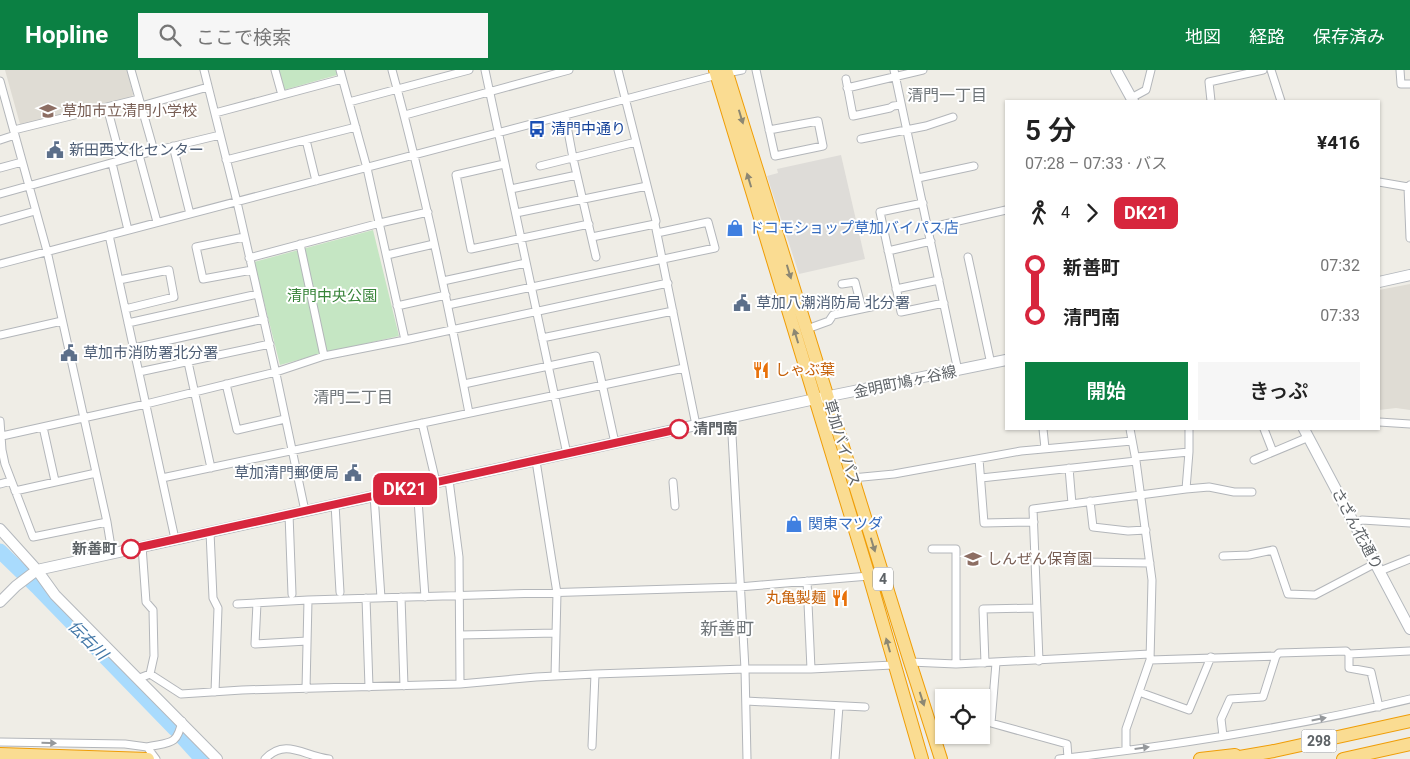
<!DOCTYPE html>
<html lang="ja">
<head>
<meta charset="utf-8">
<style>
  body { margin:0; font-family:Roboto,"Noto Sans JP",sans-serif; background:#f6f6f6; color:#222; height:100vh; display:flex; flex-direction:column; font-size:19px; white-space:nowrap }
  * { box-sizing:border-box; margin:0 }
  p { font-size:16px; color:#767676 }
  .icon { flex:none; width:28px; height:28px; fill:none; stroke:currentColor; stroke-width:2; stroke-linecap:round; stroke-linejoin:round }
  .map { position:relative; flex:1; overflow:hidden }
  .drawer { position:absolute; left:1005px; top:30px; width:375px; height:330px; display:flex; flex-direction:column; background:#fff; border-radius:0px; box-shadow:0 1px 4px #0004 }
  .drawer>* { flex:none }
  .badge { padding:0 10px; border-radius:8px; font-size:18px; line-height:32px }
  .tools { position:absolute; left:935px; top:619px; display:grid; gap:10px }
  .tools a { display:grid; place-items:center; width:55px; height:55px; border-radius:0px; background:#fff; box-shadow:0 1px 4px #0004; font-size:25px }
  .map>.badge { position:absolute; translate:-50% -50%; box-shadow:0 0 0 2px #fff }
  .legs { display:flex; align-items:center; gap:8px; height:55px; padding:0 20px; font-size:16px }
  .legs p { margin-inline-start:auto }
  .overview { display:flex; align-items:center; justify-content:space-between; height:85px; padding:0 20px }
  h1 { font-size:28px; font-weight:600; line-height:38px }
  .button { display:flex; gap:10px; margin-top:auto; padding:10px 20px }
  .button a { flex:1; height:58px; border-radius:0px; background:#0b8043; color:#fff; font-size:20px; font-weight:600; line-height:58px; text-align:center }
  .button a+a { background:#f6f6f6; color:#222 }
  ul { padding:0 20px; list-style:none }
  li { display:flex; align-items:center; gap:18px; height:50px; font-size:19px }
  li i { display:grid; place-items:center; width:8px; height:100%; margin:0 6px; background:currentColor }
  li i::after { content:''; width:12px; height:12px; margin:-6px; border:4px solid; border-radius:50%; background:#fff }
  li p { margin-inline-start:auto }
  li:first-child i { background:linear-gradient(#0000 50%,currentColor 0) }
  li:last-child i { background:linear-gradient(currentColor 50%,#0000 0) }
  header { display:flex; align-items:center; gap:30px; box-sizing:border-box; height:70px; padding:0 25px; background:#0b8043; color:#fff }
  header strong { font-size:24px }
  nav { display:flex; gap:28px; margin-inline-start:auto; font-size:18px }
  .search { width:350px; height:45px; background:#f6f6f6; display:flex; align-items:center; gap:12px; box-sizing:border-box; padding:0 18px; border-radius:0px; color:#767676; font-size:19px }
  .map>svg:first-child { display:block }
</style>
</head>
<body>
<header>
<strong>Hopline</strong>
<div class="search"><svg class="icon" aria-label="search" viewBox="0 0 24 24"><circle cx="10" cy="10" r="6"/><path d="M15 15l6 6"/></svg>ここで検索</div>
<nav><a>地図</a><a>経路</a><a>保存済み</a></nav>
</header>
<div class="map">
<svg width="1410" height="689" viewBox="0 0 1410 689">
  <rect width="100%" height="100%" fill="#efede6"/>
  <path fill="#dedcd8" d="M841,85L865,189L799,204L767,106L778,103L777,99Z"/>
  <path fill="#dfdcd4" d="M5,0H127L133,24L132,27L23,55L20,54Z
    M1410,214V340L1396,338L1379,340V220Z"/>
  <path fill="#c5e6c3" d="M278,0H336L337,5L284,20Z
    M373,160L399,266L320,284L280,295L254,192Z"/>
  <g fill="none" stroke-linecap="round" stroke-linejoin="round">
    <path stroke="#a9dbfd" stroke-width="15" d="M0,481L39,519L175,659
      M183,668L202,689"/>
    <g stroke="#b3b6ba" stroke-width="9">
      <path id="street" d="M131,0L154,81
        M204,0L237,132L275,299L305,441
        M275,0L282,25
        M392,0C423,113 447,228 469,343
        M485,0L567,384
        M618,0L656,151L655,154L696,355
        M756,0L775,86L823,76L818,51L769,60
        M894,0L958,301
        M1271,0L1281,31
        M1400,0L1401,14H1410
        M727,3L742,0
        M846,9L853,46L890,38L893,36L901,35
        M0,11L47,181L107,452L112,483
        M847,18L923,0
        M1131,28L1146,20L1151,0
        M1211,31L1209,12L1263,0
        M349,32L469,0
        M141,36L208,17
        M107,37L121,90
        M215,43L342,9
        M405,45L569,0
        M565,45L573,88L596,187
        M14,60L139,29
        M861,69L926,56L953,47
        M0,70L15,65
        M306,70L316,111
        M173,76L190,144
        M139,85L157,152
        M226,90L356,57
        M112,93L128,160
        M504,94L456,105L471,179L589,154
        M540,96L636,72
        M0,98L22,92
        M918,108L974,96
        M1379,112L1408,117
        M1410,115L1408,117L1410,168
        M511,119L577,105
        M0,124L154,81L220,65
        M923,133L880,142L899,231L901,242L944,233
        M516,143L647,116
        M0,151L35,141
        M928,158L1006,140
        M109,165L175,469
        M244,167L196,177L203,209L252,200
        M592,167L655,154
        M300,174L324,286
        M888,181L931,171
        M387,185L434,174
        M968,187L991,294
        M249,188L380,153L428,142
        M0,194L717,5
        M119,210L169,200L174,227L125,239
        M443,211L526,193
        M842,214L855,212L862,239
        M896,219L939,210
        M448,235L715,178L708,152L657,163
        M397,236L446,225
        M128,253L258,224
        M807,259L829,251L833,245L899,231
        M0,265L62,251
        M542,268L673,241
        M405,270L668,213
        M134,278L264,249
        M188,292L211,398
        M139,302L270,274
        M226,314L237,360L285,349
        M464,314L596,286L615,373
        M731,347L745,599L747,689
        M0,351L2,380L5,394L33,467L107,452
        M1379,352L1410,354
        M422,353L436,412
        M43,357L55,411
        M1043,359L1045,378
        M1264,359L1273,382
        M2,366L146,334L276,302L324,286L405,270L367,98L340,0
        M1136,387L1189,382
        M979,389L984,453L1034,452
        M1254,390L1309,367
        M536,391L557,523L555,606
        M1069,398L1072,434
        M162,408L684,298
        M852,408L894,404L1021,381L1132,371
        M981,408L1136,391
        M449,410L459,487L460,614
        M673,412L675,436
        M0,414L11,411
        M417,416L425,527
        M1186,419L1189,382V359
        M15,421L96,403
        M374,425L381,528
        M1090,431L1093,457L1128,461L1146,460
        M335,434L340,522
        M289,444L292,524
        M1354,453L1362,450L1410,453
        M210,462L213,528L218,538L215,622
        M142,476L146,532L153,540L154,586L150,604
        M932,479H956V594
        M1223,486L1249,485L1273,480L1288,524L1315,525L1376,493
        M1083,492L1150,493
        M1380,501L1410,489
        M807,511L811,599
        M401,527L404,616
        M366,528L369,617
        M257,533L255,574L307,571
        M237,534L308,530L739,517L869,506
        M460,565L556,563
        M1349,584V598L1371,602L1379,637
        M1150,590L1276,586L1279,583L1346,581L1349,584L1410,581
        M1039,591L1033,439L1186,419L1209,417L1234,422H1252
        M910,592L956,594L1150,584
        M985,593L983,539L1037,538
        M996,593L991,653L1067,674L1068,688
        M137,609L150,604L181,624L242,620L460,614L536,607L595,604L745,599H811L893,595
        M306,619L308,530
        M1139,622L1189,640L1211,587
        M746,631L865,637
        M1223,666L1221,649L1230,629L1263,627L1276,586
        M0,672L125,674L147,677L156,689
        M592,676L595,604
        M147,677C170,672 177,676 182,651
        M1126,680V659L1150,590L1152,510L1136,391L1130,359
        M265,689C286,667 305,687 329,689
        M835,689L839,636
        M1059,689C1177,675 1295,657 1410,629"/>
    </g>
    <g stroke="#b4b8bd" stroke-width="12">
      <path id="secondary" d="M1116,0L1133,31
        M1379,212L1410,205
        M1304,359L1410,559
        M0,459L37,500L55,525L217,689
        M0,532L16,516L37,500L815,329L1006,290"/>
    </g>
    <g stroke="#ef9d07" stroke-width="14">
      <path id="highway" d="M715,0L869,506L922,689
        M726,0L910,592L941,689
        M0,684L148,689
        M1200,689L1235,685
        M1228,689L1274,681L1410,651
        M1343,689L1410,674"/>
    </g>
    <use href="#street" stroke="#fff" stroke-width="7"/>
    <use href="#secondary" stroke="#fff" stroke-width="10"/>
    <use href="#highway" stroke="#fadc92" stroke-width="12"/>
  </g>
  <defs><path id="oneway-solid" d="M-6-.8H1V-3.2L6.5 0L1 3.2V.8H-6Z" transform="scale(1.25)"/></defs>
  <g fill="#8c8773">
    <use href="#oneway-solid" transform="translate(741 47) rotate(73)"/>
    <use href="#oneway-solid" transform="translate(749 110) rotate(-107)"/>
    <use href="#oneway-solid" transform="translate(789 202) rotate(73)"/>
    <use href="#oneway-solid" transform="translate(796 266) rotate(-107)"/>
    <use href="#oneway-solid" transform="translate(873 475) rotate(73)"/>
    <use href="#oneway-solid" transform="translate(888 575) rotate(-106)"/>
    <use href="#oneway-solid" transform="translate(922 629) rotate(72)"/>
  </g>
  <g fill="#96999c">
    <use href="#oneway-solid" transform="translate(1319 649) rotate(-11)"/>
    <use href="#oneway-solid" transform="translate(49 673) rotate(1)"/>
    <use href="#oneway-solid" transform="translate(1142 678) rotate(-8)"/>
  </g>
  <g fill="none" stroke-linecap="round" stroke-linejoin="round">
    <g stroke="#fff" stroke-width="11">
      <path id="line-1" d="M131,479L679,359"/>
    </g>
    <use href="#line-1" stroke="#d7263d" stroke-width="8"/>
  </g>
  <defs>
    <g id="school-bare" transform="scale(1.35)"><path d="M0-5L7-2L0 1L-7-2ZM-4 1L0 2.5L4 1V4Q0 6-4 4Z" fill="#8d6e63" stroke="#fff" stroke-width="2.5" paint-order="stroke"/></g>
    <g id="bus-bare" transform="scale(1.35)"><path d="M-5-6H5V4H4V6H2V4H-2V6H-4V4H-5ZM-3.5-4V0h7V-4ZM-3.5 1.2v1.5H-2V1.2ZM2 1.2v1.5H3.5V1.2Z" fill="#1a4fb4" stroke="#fff" stroke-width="2.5" paint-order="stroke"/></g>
    <g id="civic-bare" transform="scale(1.35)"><path d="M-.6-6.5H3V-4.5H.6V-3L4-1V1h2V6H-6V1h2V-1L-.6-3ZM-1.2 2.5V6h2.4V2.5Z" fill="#5c6f8a" stroke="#fff" stroke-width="2.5" paint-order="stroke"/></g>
    <g id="shop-bare" transform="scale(1.35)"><path d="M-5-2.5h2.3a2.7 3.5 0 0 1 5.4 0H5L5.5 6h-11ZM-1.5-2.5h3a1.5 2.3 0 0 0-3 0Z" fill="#3f7fe0" stroke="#fff" stroke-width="2.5" paint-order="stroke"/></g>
    <g id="restaurant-bare" transform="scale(1.35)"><path d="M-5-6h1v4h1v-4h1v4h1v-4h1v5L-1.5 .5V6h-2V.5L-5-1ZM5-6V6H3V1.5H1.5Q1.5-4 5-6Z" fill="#e8710a" stroke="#fff" stroke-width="2.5" paint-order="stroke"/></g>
  </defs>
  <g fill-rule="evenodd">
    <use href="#school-bare" x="48" y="41"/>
    <use href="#bus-bare" x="537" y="59"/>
    <use href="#civic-bare" x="55" y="80"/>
    <use href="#shop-bare" x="735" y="158"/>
    <use href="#civic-bare" x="742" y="233"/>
    <use href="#civic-bare" x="69" y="283"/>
    <use href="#restaurant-bare" x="761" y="300"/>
    <use href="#civic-bare" x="353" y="403"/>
    <use href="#shop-bare" x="794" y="454"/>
    <use href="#school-bare" x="973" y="489"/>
    <use href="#restaurant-bare" x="840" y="528"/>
  </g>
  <g fill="#fff" stroke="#d7263d" stroke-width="2.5">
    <circle cx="679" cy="359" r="9"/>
    <circle cx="131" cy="479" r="9"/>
  </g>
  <g text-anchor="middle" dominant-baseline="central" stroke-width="4" stroke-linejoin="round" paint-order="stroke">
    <g fill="#fff" stroke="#8e9194" stroke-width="1">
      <rect x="873" y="497.5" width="20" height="23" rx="4"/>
      <rect x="1301.5" y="659.5" width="35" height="23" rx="4"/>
    </g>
    <g font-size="14" font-weight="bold" fill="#5d6266">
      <text x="883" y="509">4</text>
      <text x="1319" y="671">298</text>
    </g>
    <g font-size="15" fill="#785e54" stroke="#fff" text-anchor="start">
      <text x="62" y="41">草加市立清門小学校</text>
      <text x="987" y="489">しんぜん保育園</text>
    </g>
    <g font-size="15" fill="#164399" stroke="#fff" text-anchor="start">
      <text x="551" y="59">清門中通り</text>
    </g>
    <g font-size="15" fill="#4e5e75" stroke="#fff" text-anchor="start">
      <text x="69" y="80">新田西文化センター</text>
      <text x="756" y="233">草加八潮消防局 北分署</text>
      <text x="83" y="283">草加市消防署北分署</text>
      <text x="339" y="403" text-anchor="end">草加清門郵便局</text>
    </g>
    <g font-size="15" fill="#366cbe" stroke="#fff" text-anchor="start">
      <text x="749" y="158">ドコモショップ草加バイパス店</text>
      <text x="808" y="454">関東マツダ</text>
    </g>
    <g font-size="15" fill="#378338" stroke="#fff">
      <text x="332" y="226">清門中央公園</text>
    </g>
    <g font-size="15" fill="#c56008" stroke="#fff" text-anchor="start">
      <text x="775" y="300">しゃぶ葉</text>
      <text x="826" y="528" text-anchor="end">丸亀製麺</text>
    </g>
    <g font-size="15" fill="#5d6266" stroke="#fff">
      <text transform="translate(905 312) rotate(-12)">金明町鳩ヶ谷線</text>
      <text transform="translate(842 373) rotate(73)">草加バイパス</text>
      <text transform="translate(1357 459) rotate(62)">さざん花通り</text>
    </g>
    <g font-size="15" font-weight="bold" fill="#5d6266" stroke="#fff" text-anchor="start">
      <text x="693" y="359">清門南</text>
      <text x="117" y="479" text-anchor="end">新善町</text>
    </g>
    <g font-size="16" fill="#6e7478" stroke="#fff">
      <text x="947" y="25">清門一丁目</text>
      <text x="353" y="327">清門二丁目</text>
    </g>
    <g font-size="16" font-style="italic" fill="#4277a7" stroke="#fff">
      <text transform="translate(88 570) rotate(45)">伝右川</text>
    </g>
    <g font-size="18" fill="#6e7478" stroke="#fff">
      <text x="727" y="558">新善町</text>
    </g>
  </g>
</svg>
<div class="tools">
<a><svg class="icon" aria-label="locate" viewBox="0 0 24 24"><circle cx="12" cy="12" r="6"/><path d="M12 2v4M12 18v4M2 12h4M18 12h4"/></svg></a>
</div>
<b class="badge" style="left:405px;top:419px;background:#d7263d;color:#fff">DK21</b>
<section class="drawer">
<div class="overview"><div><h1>5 分</h1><p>07:28 – 07:33 · バス</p></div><b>¥416</b></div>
<div class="legs"><svg class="icon" aria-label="walk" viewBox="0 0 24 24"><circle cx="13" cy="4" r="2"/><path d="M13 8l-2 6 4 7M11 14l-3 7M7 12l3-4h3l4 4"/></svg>4<svg class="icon" aria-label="forward" viewBox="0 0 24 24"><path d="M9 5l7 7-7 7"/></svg><b class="badge" style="background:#d7263d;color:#fff">DK21</b></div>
<ul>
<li><i style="color:#d7263d"></i><b>新善町</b><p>07:32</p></li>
<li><i style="color:#d7263d"></i><b>清門南</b><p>07:33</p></li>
</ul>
<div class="button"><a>開始</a><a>きっぷ</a></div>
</section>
</div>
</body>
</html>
